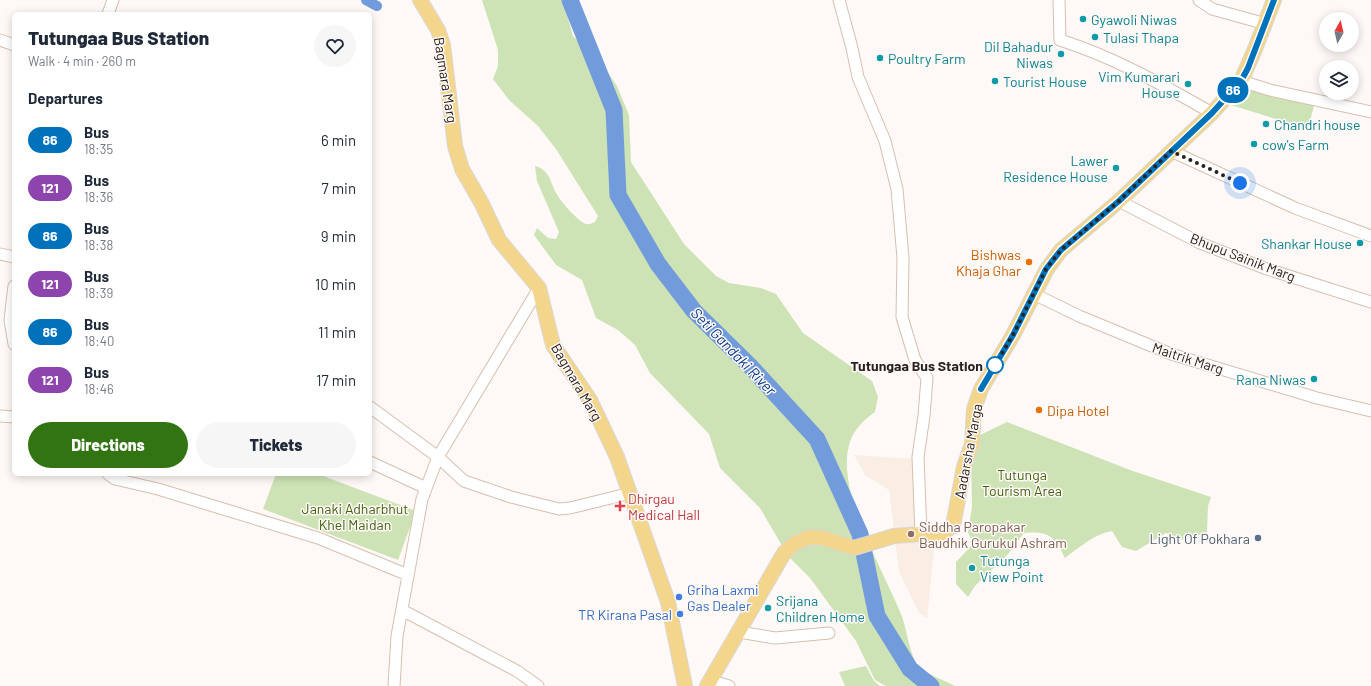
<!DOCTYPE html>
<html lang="en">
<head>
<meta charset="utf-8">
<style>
  body { margin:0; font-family:Barlow,sans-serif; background:#f6f6f7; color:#1f2937; height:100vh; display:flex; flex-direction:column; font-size:15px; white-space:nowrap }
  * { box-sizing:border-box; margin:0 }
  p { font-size:13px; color:#747a83 }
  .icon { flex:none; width:22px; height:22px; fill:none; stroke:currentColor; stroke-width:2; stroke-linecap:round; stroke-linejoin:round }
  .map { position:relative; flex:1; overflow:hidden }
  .side { position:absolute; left:12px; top:12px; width:360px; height:464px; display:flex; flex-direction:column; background:#fff; border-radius:6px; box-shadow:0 2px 10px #0003 }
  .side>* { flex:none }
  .badge { padding:0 8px; border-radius:13px; font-size:14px; line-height:26px }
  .needle { width:26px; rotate:8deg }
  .buttons { position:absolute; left:1319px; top:12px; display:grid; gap:8px }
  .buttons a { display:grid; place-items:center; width:40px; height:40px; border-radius:50%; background:#fff; box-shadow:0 2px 10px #0003; font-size:20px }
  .you { position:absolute; width:20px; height:20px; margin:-10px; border:3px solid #fff; border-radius:50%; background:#1a73e8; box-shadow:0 0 0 6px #1a73e833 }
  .map>.badge { position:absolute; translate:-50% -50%; box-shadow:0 0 0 2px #fff }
  h2 { padding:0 16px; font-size:15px; line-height:36px }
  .round { display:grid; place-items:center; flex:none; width:42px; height:42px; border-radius:21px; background:#f6f6f7 }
  .headline { display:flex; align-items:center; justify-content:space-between; height:68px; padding:0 16px }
  h1 { font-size:19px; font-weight:800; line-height:30px }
  .cta { display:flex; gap:8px; margin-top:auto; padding:8px 16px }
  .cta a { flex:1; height:46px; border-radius:24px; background:#317411; color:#fff; font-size:16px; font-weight:800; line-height:46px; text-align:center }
  .cta a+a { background:#f6f6f7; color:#1f2937 }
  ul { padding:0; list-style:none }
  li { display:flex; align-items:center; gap:12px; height:48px; padding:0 16px }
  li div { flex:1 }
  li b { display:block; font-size:15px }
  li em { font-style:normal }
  li .badge { min-width:44px; font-weight:700; text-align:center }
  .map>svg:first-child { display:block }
</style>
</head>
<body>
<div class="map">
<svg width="1371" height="686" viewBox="0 0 1371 686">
  <rect width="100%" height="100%" fill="#fef9f6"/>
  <path fill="#f9ede4" d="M854,455L915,459L918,528L935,540L927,618L919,613L899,571L889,490L865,475Z"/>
  <path fill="#cde3b5" d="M482,0H563L573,36L604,67L617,86L629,115L631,162L684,244L716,276L729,283L761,288L776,294L803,333L872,381L878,397L875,412C864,420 854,429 850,442C834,489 883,569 901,614C907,628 909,656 920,668C927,674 946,681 955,686H886L875,680L856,641L810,578L788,556L760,508L720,468L709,434L650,373L635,345L618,330L596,318L582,280L556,265L534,235L537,228L548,238L556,239L559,232L537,181L535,166C551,170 550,184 558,196C562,203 579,222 586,224C589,225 592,223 595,222L598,216L556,149L538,126L509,100L493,79L498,66V50Z
    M1246,85L1315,102L1308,129L1231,105Z
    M1007,422L1130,470L1211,497L1208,506L1207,534L1188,536L1183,540L1166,533L1136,551L1122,547L1112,531C1094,534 1080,547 1065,558C1054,536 1049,531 1024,533L1008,554L975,586L968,597L956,584V562L973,544L968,532L972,507L971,460L980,435Z
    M276,474H318L416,511L398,560L263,509Z
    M866,666L874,681L880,686H845L839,672Z"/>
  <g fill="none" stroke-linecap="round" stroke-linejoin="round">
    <path stroke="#729bdc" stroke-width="10" d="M366,0L377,6"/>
    <path stroke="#729bdc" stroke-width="17" d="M570,0L614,110L618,195L658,264L694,311L750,366L817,439L860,534L877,616L910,669L931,686"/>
    <g stroke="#d6bfaf" stroke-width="13">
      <path id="minor" d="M839,0L852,48L858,77L885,141L897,189L903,258L902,317L915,360L927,378L924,416L918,457L921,534
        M1059,0L1060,40C1114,57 1163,85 1212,113
        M1199,0L1212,9L1266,24
        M108,14L113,0
        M0,40L14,45
        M1241,81L1270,90L1371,112
        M1171,151L1295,208L1371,236
        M1119,201L1200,243L1264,268L1371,302
        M0,254L14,257
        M14,286L10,320L14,344
        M1034,294L1079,316L1171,354L1317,398L1371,411
        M370,407L438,457L464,481L511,497L559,509L570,508L631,493
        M0,416L14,417
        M370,462L426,488
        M108,474L115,479L158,489L318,538L408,575
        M402,610L517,671L538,686
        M739,632L775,638L829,633
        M709,680L729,686
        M394,686L397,636L422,499L438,457L539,288"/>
    </g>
    <g stroke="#d9d7d6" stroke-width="16">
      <path id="major" d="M420,0L438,30L443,45L455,146L462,169L482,204L499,240L539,288L553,345L590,400L617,457L668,602L685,686
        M707,686L784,553L795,543L810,537L823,538L854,548L894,536L921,534L939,535L953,526L964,467L972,444L974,409L981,389L1013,335L1047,269L1061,250L1119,201L1212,113L1241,81L1255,49L1274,0"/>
    </g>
    <use href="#minor" stroke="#fff" stroke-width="11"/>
    <use href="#major" stroke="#f3d68c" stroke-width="14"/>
  </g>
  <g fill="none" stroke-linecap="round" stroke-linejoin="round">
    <g stroke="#fff" stroke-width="9">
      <path id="line" d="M981,389L1013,335L1046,269L1061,250L1119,201L1212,113L1241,81L1248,68L1274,0"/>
    </g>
    <use href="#line" stroke="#0072bc" stroke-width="6"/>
    <path stroke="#2a221c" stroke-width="4" stroke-dasharray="0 7.2" d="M995,365L1013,335L1046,269L1061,250L1119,201L1171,151L1240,183"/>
  </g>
  <g fill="#0f9aa8" stroke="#fef9f6" stroke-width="1.5">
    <circle cx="1083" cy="19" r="4"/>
    <circle cx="1095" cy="37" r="4"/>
    <circle cx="1061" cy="54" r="4"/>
    <circle cx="880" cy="58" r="4"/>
    <circle cx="995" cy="81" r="4"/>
    <circle cx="1188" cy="84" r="4"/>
    <circle cx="1266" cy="124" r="4"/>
    <circle cx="1254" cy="144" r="4"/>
    <circle cx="1116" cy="168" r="4"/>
    <circle cx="1360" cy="243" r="4"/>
    <circle cx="1314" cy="379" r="4"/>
    <circle cx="972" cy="568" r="4"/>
    <circle cx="768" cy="608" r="4"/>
  </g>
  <g fill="#e8710a" stroke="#fef9f6" stroke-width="1.5">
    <circle cx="1029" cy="262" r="4"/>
    <circle cx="1039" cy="410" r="4"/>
  </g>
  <circle fill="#fff" stroke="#0072bc" stroke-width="2" cx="995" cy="365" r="8"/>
  <path fill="#e0444e" stroke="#fef9f6" stroke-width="1.5" d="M618 500h4v4h4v4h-4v4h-4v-4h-4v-4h4z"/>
  <circle fill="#8d6e63" stroke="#fef9f6" stroke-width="1.5" cx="911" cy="534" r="4"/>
  <circle fill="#5c6f8a" stroke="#fef9f6" stroke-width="1.5" cx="1258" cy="538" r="4"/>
  <g fill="#3f7fe0" stroke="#fef9f6" stroke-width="1.5">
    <circle cx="679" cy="597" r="4"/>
    <circle cx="680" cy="614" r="4"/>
  </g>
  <g text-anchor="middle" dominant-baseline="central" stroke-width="3" stroke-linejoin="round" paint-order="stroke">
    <g font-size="14" fill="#0d838f" stroke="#fef9f6" text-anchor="start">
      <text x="1091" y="19">Gyawoli Niwas</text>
      <text x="1103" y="37">Tulasi Thapa</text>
      <text x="1053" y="46" text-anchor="end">Dil Bahadur<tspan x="1053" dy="16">Niwas</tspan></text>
      <text x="888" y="58">Poultry Farm</text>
      <text x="1180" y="76" text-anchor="end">Vim Kumarari<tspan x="1180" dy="16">House</tspan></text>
      <text x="1003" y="81">Tourist House</text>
      <text x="1274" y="124">Chandri house</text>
      <text x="1262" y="144">cow's Farm</text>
      <text x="1108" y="160" text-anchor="end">Lawer<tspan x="1108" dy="16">Residence House</tspan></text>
      <text x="1352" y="243" text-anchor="end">Shankar House</text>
      <text x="1306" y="379" text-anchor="end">Rana Niwas</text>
      <text x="980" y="560">Tutunga<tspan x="980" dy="16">View Point</tspan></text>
      <text x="776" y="600">Srijana<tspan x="776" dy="16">Children Home</tspan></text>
    </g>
    <g font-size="14" fill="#2a221c" stroke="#fef9f6">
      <text transform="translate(446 80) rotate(81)">Bagmara Marg</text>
      <text transform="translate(1243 257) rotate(21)">Bhupu Sainik Marg</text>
      <text transform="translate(1188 358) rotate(18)">Maitrik Marg</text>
      <text transform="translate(577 382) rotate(60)">Bagmara Marg</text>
      <text transform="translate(968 451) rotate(-79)">Aadarsha Marga</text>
    </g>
    <g font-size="14" fill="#c56008" stroke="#fef9f6" text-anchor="end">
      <text x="1021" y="254">Bishwas<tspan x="1021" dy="16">Khaja Ghar</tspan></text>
      <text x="1047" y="410" text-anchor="start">Dipa Hotel</text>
    </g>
    <g font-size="14" font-weight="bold" fill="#2a221c" stroke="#fef9f6" text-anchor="end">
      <text x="983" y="365">Tutungaa Bus Station</text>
    </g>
    <g font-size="14" fill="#436110" stroke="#fef9f6">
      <text x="1022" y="474">Tutunga<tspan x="1022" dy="16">Tourism Area</tspan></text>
      <text x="355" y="508">Janaki Adharbhut<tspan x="355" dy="16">Khel Maidan</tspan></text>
    </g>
    <g font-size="14" fill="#be3a42" stroke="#fef9f6" text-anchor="start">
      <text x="628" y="498">Dhirgau<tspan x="628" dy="16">Medical Hall</tspan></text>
    </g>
    <g font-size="14" fill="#785e54" stroke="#fef9f6" text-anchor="start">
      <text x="919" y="526">Siddha Paropakar<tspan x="919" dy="16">Baudhik Gurukul Ashram</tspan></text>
    </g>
    <g font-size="14" fill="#4e5e75" stroke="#fef9f6" text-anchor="end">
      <text x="1250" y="538">Light Of Pokhara</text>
    </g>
    <g font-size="14" fill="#366cbe" stroke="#fef9f6" text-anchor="start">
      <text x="687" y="589">Griha Laxmi<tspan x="687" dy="16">Gas Dealer</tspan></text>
      <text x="672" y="614" text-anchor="end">TR Kirana Pasal</text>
    </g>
    <g font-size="15" font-style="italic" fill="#0a3c89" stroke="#fef9f6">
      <text transform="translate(734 351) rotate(46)">Seti Gandaki River</text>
    </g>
  </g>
</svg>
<div class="buttons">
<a><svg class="needle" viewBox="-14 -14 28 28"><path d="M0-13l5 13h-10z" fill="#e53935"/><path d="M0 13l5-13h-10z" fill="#747a83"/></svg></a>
<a><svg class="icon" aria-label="layers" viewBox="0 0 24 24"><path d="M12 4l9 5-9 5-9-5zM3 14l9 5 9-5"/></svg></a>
</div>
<div class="you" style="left:1240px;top:183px"></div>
<b class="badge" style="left:1233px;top:90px;background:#0072bc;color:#fff">86</b>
<section class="side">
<div class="headline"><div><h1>Tutungaa Bus Station</h1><p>Walk · 4 min · 260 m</p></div><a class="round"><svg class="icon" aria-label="heart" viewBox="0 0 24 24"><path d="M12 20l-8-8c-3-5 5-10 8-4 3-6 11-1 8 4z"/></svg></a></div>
<h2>Departures</h2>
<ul>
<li><span class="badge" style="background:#0072bc;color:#fff">86</span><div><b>Bus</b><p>18:35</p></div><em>6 min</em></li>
<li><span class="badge" style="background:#8e44ad;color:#fff">121</span><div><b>Bus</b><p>18:36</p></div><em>7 min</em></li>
<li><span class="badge" style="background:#0072bc;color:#fff">86</span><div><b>Bus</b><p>18:38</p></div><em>9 min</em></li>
<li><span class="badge" style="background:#8e44ad;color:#fff">121</span><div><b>Bus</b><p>18:39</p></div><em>10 min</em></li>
<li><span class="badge" style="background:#0072bc;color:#fff">86</span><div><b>Bus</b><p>18:40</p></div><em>11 min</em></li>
<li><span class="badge" style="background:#8e44ad;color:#fff">121</span><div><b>Bus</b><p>18:46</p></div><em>17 min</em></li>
</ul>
<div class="cta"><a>Directions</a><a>Tickets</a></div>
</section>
</div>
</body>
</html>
